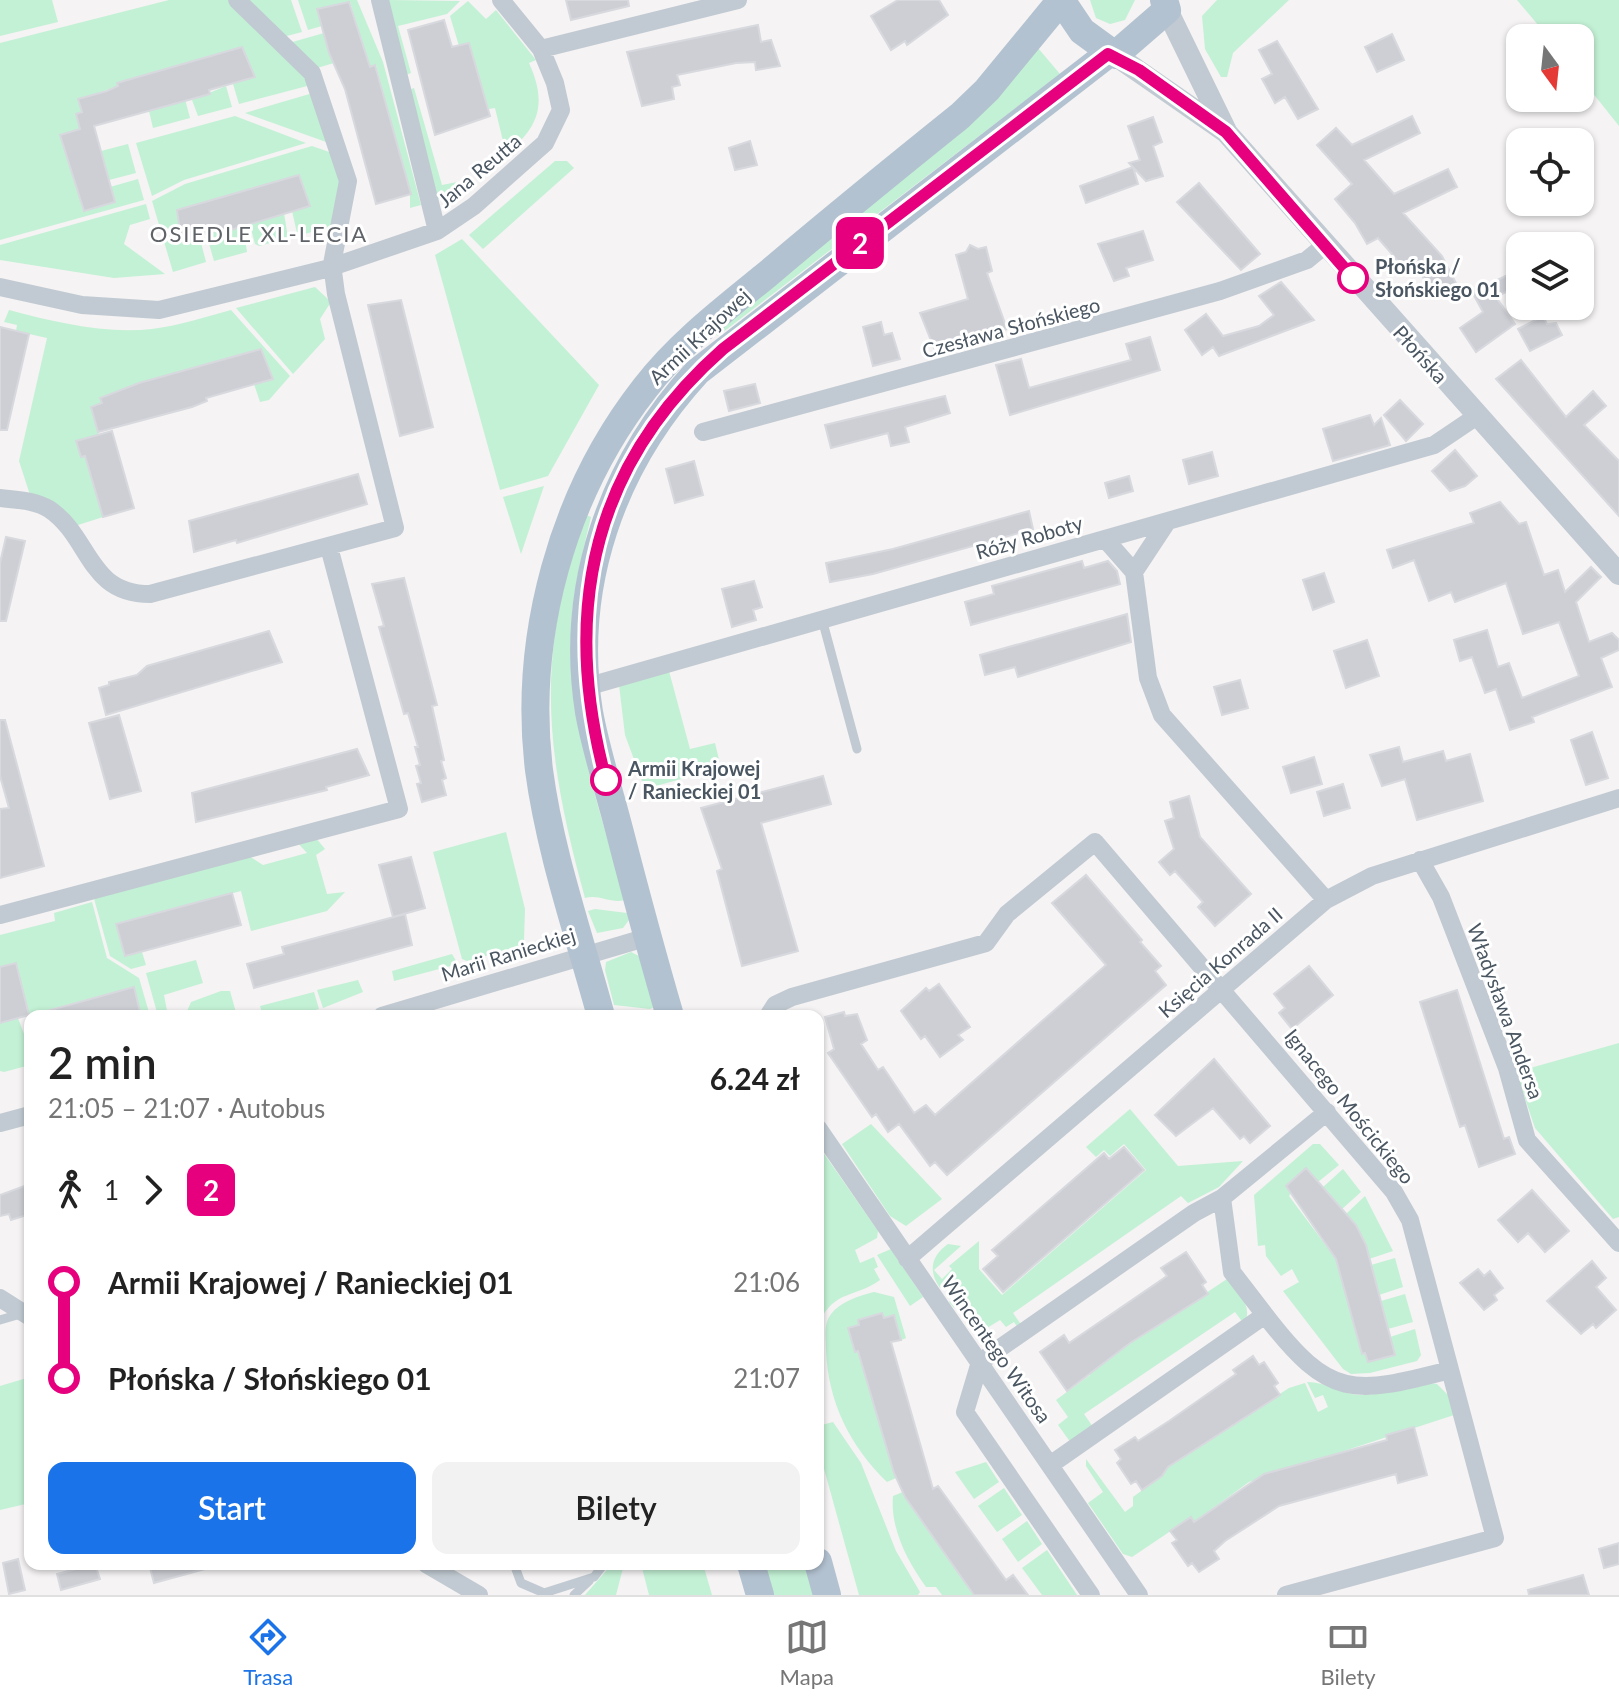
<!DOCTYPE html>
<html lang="pl">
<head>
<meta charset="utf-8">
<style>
  body { margin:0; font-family:Lato,sans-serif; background:#f2f2f2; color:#222; height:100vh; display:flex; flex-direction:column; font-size:30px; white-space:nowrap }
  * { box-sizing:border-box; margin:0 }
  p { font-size:26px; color:#767676 }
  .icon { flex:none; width:44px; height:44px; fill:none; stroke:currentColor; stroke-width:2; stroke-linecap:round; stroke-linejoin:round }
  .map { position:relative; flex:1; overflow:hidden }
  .sheet { position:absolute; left:24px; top:1010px; width:800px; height:560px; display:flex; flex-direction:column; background:#fff; border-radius:16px; box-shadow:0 2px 6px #0004 }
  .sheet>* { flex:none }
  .badge { padding:0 16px; border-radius:12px; font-size:28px; line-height:52px }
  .needle { width:52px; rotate:165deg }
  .tools { position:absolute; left:1506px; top:24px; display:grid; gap:16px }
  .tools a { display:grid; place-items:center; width:88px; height:88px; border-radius:16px; background:#fff; box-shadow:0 2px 6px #0004; font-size:40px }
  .map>.badge { position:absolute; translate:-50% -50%; box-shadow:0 0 0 4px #fff }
  .legs { display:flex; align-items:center; gap:12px; height:88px; padding:0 24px; font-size:26px }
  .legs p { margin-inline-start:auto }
  .overview { display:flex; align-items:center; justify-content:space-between; height:136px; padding:0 24px }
  h1 { font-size:44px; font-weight:600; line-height:60px }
  .action { display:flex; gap:16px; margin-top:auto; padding:16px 24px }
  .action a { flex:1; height:92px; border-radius:16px; background:#1a73e8; color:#fff; font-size:32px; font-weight:600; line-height:92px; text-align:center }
  .action a+a { background:#f2f2f2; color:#222 }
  ul { padding:0 24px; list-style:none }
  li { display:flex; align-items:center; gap:28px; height:96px; font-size:30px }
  li i { display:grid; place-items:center; width:12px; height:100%; margin:0 10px; background:currentColor }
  li i::after { content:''; width:20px; height:20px; margin:-10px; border:6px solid; border-radius:50%; background:#fff }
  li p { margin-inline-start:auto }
  li:first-child i { background:linear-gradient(#0000 50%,currentColor 0) }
  li:last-child i { background:linear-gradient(currentColor 50%,#0000 0) }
  .menu { display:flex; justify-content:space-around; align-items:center; height:112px; border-top:2px solid #e0e0e0; background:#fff; font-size:22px; color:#767676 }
  .menu a { display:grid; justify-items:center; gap:4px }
  .menu .current { color:#1a73e8 }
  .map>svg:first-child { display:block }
</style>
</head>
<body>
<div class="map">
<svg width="1619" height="1595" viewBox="0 0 1619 1595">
  <rect width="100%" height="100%" fill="#f5f3f3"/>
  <path fill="#c3f1d5" d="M0,0H52L58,22L0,36Z
    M169,0H230L302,71L311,85L239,104L233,84L255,77L242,47L117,83L118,86L78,100L82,112L76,114L80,129L60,135L83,210L110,187L138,179L144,200L0,240V43Z
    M246,0H291L302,32L283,37Z
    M298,0H357L383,62L421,205L410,208V194L376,65L370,67L350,2L317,9L322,26L308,30Z
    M388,0L460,1L447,14L398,26L411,73L406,75Z
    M1090,0H1135L1125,20L1110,24L1096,18Z
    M1217,0H1289L1233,53L1227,77H1221L1205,49L1202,16Z
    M1517,0H1619V126L1580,77V38H1549Z
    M468,1L486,19L496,10L536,60L529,63C557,124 519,141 478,179V172L503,141L495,108L489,109L459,46L450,16Z
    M324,33L334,63L317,68L289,43Z
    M1038,48L1060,74L718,336L714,333Z
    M226,86L232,107L198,116L192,100Z
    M414,88L442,185L457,182L458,194L434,200L408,90Z
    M313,93L329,143L245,113Z
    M185,99L190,118L153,128L149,111Z
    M235,116L306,143L184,180L152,196L136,143Z
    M128,144L136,173L109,180L101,151Z
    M312,146L332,153L342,183L333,226L301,235L297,233L292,211L310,205L298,175L177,210L181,240L199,235L206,262L173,272L152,201L185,184Z
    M555,161H567L574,168L483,249L469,235Z
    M146,204L150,219L130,225L124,244L165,274L114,278L0,260V245Z
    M284,213L288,238L259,246L255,244L250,225Z
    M243,227L247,252L214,261L206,233Z
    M462,239L599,385L548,476L500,490L435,255Z
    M315,287L331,302L320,319L325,339L293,374L236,308Z
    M9,310C54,322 104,334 152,329C178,326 205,317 231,310L290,376L269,400L260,402L254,384L273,378L261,350L139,383L101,398L102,403L91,407L99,435L77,442L81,457L85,456L103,517L75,526L30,495L19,461L47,338L16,331L17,325L4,322Z
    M544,486L521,554L503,497Z
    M586,515L591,517C582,555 572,593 571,632C568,724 601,812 625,900C611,904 599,894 585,898C555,788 536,692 566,579C572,558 577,535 586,515Z
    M669,671L690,749L715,743L721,768L645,789L625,735L619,685Z
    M506,832L525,909L524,940L517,947L467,961L462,959L433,852Z
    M316,838L325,849L316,855L327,894L345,892L327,911L251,931L241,891L116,924L125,956L142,952L146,965L131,969L110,956L93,895L249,856L263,865L307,853L296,841Z
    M92,902L107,958L139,978L150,1016H141L133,987L29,1015L16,964L0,967V935L55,921L54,913Z
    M595,909L627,913L629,920L623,928L597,933L588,911Z
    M631,952L641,957L654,1007L650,1009L614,1005L605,970L606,962Z
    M452,954L458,964L394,981L392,971Z
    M196,960L203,983L164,995L168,1016H158L146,973Z
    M358,980L363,992L323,1008L317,990Z
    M221,991H230L237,1016H185L191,1002Z
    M314,992L319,1009L295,1016H263L260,1006Z
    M18,1018L30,1050V1065L4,1072L0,1071V1023Z
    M1619,1043V1217L1613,1219L1535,1128L1516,1072Z
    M1130,1109L1178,1166L1243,1161L1219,1187L1188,1203L1181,1196L1013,1313L1022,1326L1018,1328L1014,1322L1006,1327L1000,1320L987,1328L966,1299L954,1308L949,1302L961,1293L952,1279L940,1288C928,1271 931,1256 948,1244L961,1246L934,1270L942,1279L952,1269L949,1266L979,1241V1269L1002,1295L1146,1170L1124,1144L1110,1156L1104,1150L1096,1157L1086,1147Z
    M871,1124L942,1199L906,1226L890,1216L842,1144Z
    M1313,1144H1320L1339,1165L1318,1182L1306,1168L1286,1186L1291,1193L1289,1196L1336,1259L1362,1353L1390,1337L1415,1329L1421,1355L1417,1361L1370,1373L1351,1374L1343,1369L1283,1291L1299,1282L1292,1269L1281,1276L1266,1256L1265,1245L1258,1246L1254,1195Z
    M818,1145L878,1231L877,1238L855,1250L860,1263L874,1257L878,1267L874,1269L880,1280C854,1299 836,1288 818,1324Z
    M1343,1169L1361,1192L1342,1209L1323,1187Z
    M1365,1196L1393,1251L1369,1259L1346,1214Z
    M891,1249L923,1297L910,1306L877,1255Z
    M1395,1258L1403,1287L1379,1295L1371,1265Z
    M1227,1279C1238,1293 1254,1306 1244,1324L1235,1312L1084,1414L1093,1427L1071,1443L1058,1425L1068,1417L1056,1400L1090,1375L1089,1371Z
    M874,1292L894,1297L906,1338L901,1340L894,1315L884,1318L881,1314L858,1320L859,1325L848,1329L855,1352L858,1351L896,1478L887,1482C850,1446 828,1402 826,1350C826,1338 823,1325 831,1314C841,1301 859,1296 874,1292Z
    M1405,1294L1413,1322L1388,1329L1381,1301Z
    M30,1377V1503L0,1510V1386Z
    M1307,1382C1327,1382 1342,1395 1362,1395C1387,1395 1413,1381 1437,1384L1448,1395L1454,1415L1249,1482L1194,1522L1190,1518L1132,1557L1123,1554L1088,1503L1103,1492L1086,1466V1459L1125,1512L1133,1506V1497L1162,1476L1167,1466L1289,1388L1305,1383L1318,1412L1328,1407L1323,1395L1315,1398Z
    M833,1422L861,1463L896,1551L920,1592L918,1595H859L818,1447V1426Z
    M986,1462L999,1482L974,1499L955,1472Z
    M1004,1488L1022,1515L997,1532L978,1506Z
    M903,1492L967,1583L974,1595H942L936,1587H926C908,1562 890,1529 893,1496Z
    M1027,1521L1042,1544L1018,1562L1002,1539Z
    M1047,1550L1077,1595H1042L1022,1568Z
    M612,1564H622L623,1568L616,1595H585Z
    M641,1564H703L712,1595H649Z
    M764,1564H805L813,1595H772Z"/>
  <path fill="#cdcfd5" stroke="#d7d9de" stroke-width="2" d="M566,0H628L629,6L571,20Z
    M898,0H939L948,15L907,45L905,41L891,50L871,16Z
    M349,2L370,67L375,65L411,194L376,204L345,89L329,53L317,9Z
    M444,20L452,47L469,43L490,116L435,135L408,30Z
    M758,25L761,42L771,40L780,66L756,70L755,62L736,63L677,75L680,85L672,87L674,99L642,106L627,52Z
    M1392,34L1404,60L1377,72L1365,47Z
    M1277,41L1318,109L1298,119L1285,97L1275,103L1262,79L1272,74L1259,50Z
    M242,47L255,77L209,90L210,94L94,126L115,202L84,211L60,135L80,129L76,114L82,112L78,99L107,91L118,86L117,83Z
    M1412,116L1420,133L1364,160L1394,194L1448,169L1457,187L1403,213L1442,256L1458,287L1435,299L1418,268L1410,275L1378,238L1367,244L1355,223L1335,199L1352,184L1317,145L1336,128L1352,145Z
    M1153,117L1162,142L1153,146L1163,176L1146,181L1129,163L1140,160L1128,126Z
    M750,141L757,165L735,170L729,148Z
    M1133,167L1138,184L1086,203L1080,186Z
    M299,175L310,206L224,232L223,229L181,240L177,210Z
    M1199,183L1260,254L1241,270L1177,202Z
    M1143,231L1153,260L1126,268L1129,276L1114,281L1098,244Z
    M970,245L978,249L986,247L992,271L987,273L1007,329L934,348L920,313L968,299L956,255L966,252Z
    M1520,269V285L1496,297L1515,324L1476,352L1460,328L1483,312L1472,292Z
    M1281,282L1314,320L1219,356L1213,347L1202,355L1185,330L1206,314L1223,336L1259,326L1274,315L1259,296Z
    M401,300L433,427L400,436L368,305Z
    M1543,316L1547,324L1556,323L1562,335L1530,351L1518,329Z
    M881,322L884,335L892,333L900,359L873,366L863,327Z
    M0,327L29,334L7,430H0Z
    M1150,337L1160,370L1010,415L996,365L1021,359L1029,388L1131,360L1126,344Z
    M261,349L273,379L206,398L207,401L192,407L98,432L91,407L102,403L100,398L139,383Z
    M1521,360L1566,417L1593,391L1606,406L1584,425L1619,461V516L1496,379Z
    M755,384L760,403L729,411L724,391Z
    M945,396L950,413L905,427L909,442L891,446L888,433L831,448L825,425Z
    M1400,400L1423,424L1406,441L1384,415Z
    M1370,415L1374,425L1381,418L1390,445L1333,461L1323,429Z
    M112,431L134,508L103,517L85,456L81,457L76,441Z
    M1455,450L1477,476L1465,486L1450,491L1432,471Z
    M1212,452L1218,476L1189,484L1183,460Z
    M694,461L703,495L675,503L666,469Z
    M358,474L367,504L237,543L236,540L194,552L189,521Z
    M1129,476L1133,491L1109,498L1105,483Z
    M1500,502L1519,524L1526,522L1544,575L1558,570L1565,592L1591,567L1601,577L1576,602L1589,642L1612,633L1619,640V650L1601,658L1612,687L1532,717L1534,722L1510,730L1496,689L1485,693L1472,657L1460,661L1454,640L1487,630L1498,667L1509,663L1522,698L1579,676L1559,622L1523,634L1506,583L1455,602L1451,592L1429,601L1414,560L1393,568L1387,550L1474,523L1470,513Z
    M1029,511L1033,529L873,574L830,582L826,563L893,549Z
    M6,537L25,541L6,621H0V563Z
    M1082,561L1084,568L1108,561L1117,571L1120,584L971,625L965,602L994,594L992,586Z
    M1324,573L1334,602L1313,610L1303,580Z
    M404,578L437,705L432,706L444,760L441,761L446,778L442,780L446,795L422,802L417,784L421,783L416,766L420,765L415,747H418L408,713L404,714L379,627L384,626L372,584Z
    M754,581L762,607L753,610L756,620L732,627L722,589Z
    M1127,614L1131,642L1018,677L1015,667L985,675L980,655Z
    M269,631L282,662L106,715L99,688L109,685V682L137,675L147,666Z
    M1367,640L1379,676L1346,688L1334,651Z
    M1240,680L1248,708L1222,715L1214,687Z
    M119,715L141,791L110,799L89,723Z
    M0,720H5L44,866L0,878V809L9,808L0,776Z
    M1592,732L1608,778L1586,785L1571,740Z
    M1399,747L1403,762L1443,751L1446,761L1470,754L1483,801L1417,820L1405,779L1382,786L1370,755Z
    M357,749L369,775L326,787L327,790L196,822L192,793Z
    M1314,757L1322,784L1291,793L1283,767Z
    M823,776L831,804L761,823L798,951L742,966L717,871L722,869L701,808Z
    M1343,784L1350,808L1324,816L1317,792Z
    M1189,796L1200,837L1251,894L1215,926L1198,907L1203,902L1175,871L1170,875L1159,862L1174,849L1165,821L1174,818L1170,802Z
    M411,857L425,908L393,917L379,865Z
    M1086,875L1142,940L1140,942L1161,966L1155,971L1166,985L947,1175L935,1162L930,1166L899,1124L888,1132L876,1114L872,1117L828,1053L834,1049L825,1017L844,1012L845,1016L857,1014L867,1040L861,1044L878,1070L883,1067L914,1113L926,1105L935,1115L1106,965L1052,903Z
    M232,893L241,925L125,956L116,924Z
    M405,914L412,945L254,988L247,964L284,954L282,947Z
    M16,963L29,1015L0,1023V967Z
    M1309,966L1333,995L1292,1029L1279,1013L1285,1008L1274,994Z
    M939,984L970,1027L958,1035L963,1040L940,1057L925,1036L921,1039L901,1011L926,988L929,991Z
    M134,987L141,1016H47V1011Z
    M1457,990L1504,1139L1509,1137L1515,1154L1479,1167L1465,1125L1460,1127L1420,1002Z
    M1214,1059L1270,1126L1250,1143L1244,1136L1240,1139L1213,1108L1176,1136L1155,1115Z
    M1124,1147L1144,1170L1003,1292L983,1269L998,1256L992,1250L1104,1153L1109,1159Z
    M1306,1168L1356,1225L1366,1245L1395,1355L1368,1362L1365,1353L1362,1354L1336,1259L1286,1186Z
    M30,1184V1214L11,1220L9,1214L0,1216V1195Z
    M1532,1190L1569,1231L1545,1252L1528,1233L1518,1242L1498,1220Z
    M1186,1252L1206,1282L1202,1285L1208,1294L1130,1343L1067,1391L1040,1352L1064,1335L1069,1343L1167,1276L1161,1268Z
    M1592,1261L1606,1278L1596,1287L1616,1310L1596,1328L1593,1324L1581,1334L1547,1301Z
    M1478,1269L1484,1276L1490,1271L1503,1288L1494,1295L1497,1300L1484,1310L1460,1283Z
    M882,1313L884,1318L894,1315L901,1340L891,1342L933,1489L938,1486L1006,1580L1013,1575L1028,1595H974L905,1497L894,1473L858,1351L855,1352L848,1328L859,1325L858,1320Z
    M1253,1356L1259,1365L1264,1362L1278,1383L1274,1386L1280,1395L1168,1467L1162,1476L1142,1490L1136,1481L1131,1484L1117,1463L1121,1459L1115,1450L1135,1437L1138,1441L1169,1421L1236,1374L1233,1370Z
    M1414,1427L1427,1475L1398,1483L1396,1474L1279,1506L1225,1541L1214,1551L1219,1559L1199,1572L1192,1563L1188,1566L1172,1543L1177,1540L1170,1531L1191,1517L1194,1522L1264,1474L1387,1440L1386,1435Z
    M1619,1543V1564L1604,1568L1599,1549Z
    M18,1559L25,1590L9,1594L3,1563Z
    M95,1564L100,1579L61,1590L57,1574Z
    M149,1564H204L205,1569L154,1583Z
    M1583,1575L1589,1595H1529L1528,1590Z"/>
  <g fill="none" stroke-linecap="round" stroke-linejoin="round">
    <path stroke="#c1cad2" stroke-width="9" d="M822,619L857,749
      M0,1320L24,1313
      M514,1564L521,1583L544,1593L594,1577L604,1564
      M574,1595L589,1581"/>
    <path stroke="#c1cad2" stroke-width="18" d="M380,0L437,231
      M541,49L738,0
      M0,287L82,305L159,310L326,269L437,231L474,206L545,143L561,110L555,83L541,49L501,0
      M703,432L1220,291L1307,260L1324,246
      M0,498C17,500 34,500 49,509C91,537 87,594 150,594L395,528L336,294L332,264L348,181L312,73L237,0
      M1105,539L1134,572L1148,678L1162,715L1326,900
      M1134,572L1167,522
      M586,687L1434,445L1477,416
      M1420,860L1441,897L1507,1068L1527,1140L1619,1243
      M0,915L399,809L329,547
      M382,1016L648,937
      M768,1016L775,1005L792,997L986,943L1007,914L1095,842L1394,1192L1410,1220L1495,1538L1286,1595
      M0,1123L30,1115
      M818,1128L1139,1595
      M1222,1198L1232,1272L1265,1315
      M907,1259L1326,900L1372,876L1619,798
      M0,1298L30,1317
      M1050,1465L1265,1315C1330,1400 1353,1395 1450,1370
      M426,1564L479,1595
      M1091,1595L965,1412L980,1362L1194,1213L1222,1198L1327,1112"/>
    <path stroke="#c1cad2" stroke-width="22" d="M1167,10L1226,131
      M1115,55L1226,132L1619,574"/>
    <path stroke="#b3c2d1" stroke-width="28" d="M1061,0L1082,31L1115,55L1167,10L1164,0
      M601,1016C579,935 550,853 539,770C523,637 562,494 645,388C678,345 722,311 764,277C829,222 894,169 960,116L987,90L1061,0
      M670,1016C652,954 635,891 619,829C609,790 596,751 589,712C569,586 612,465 697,372L1108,54
      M818,1562L827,1595
      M751,1564L760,1595"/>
  </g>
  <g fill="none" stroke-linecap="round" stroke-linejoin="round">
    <g stroke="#fff" stroke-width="18">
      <path id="line-1" d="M606,780C561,613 590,466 723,349L1108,54L1139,70L1226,132L1353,278"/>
    </g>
    <use href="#line-1" stroke="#e6007e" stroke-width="12"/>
  </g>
  <g fill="#fff" stroke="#e6007e" stroke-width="4">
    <circle cx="1353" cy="278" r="14"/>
    <circle cx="606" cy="780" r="14"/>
  </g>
  <g text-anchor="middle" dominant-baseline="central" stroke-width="6" stroke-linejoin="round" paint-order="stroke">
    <g font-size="20" fill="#4a5661" stroke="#fff">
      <text transform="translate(479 170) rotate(-40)">Jana Reutta</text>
      <text transform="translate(1011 327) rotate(-15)">Czesława Słońskiego</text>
      <text transform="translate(699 336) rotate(-43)">Armii Krajowej</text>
      <text transform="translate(1421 354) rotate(48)">Płońska</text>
      <text transform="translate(1029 537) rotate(-16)">Róży Roboty</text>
      <text transform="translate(508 954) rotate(-17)">Marii Ranieckiej</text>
      <text transform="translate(1220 962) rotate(-41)">Księcia Konrada II</text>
      <text transform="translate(1506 1011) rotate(70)">Władysława Andersa</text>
      <text transform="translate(1350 1106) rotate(51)">Ignacego Mościckiego</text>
      <text transform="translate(997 1349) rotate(55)">Wincentego Witosa</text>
    </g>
    <g font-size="20" font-weight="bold" fill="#4a5661" stroke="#fff" text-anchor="start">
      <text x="1375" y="266">Płońska /<tspan x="1375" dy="23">Słońskiego 01</tspan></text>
      <text x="628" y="768">Armii Krajowej<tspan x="628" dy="23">/ Ranieckiej 01</tspan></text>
    </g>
    <g font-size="22" letter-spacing="2" fill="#5f6368" stroke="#fff">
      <text x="259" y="233">OSIEDLE XL-LECIA</text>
    </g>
  </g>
</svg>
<div class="tools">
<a><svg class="needle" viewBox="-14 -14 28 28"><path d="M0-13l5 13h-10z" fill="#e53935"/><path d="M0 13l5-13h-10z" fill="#767676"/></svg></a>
<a><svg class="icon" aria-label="locate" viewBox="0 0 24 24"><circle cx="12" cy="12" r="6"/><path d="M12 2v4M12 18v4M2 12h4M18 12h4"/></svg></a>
<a><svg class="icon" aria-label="layers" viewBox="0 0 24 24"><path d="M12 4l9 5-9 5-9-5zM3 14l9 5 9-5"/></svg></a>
</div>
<b class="badge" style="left:860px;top:243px;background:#e6007e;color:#fff">2</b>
<section class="sheet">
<div class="overview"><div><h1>2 min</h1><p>21:05 – 21:07 · Autobus</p></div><b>6.24 zł</b></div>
<div class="legs"><svg class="icon" aria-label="walk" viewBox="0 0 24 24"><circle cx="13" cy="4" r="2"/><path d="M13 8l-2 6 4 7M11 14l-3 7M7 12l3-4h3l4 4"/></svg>1<svg class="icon" aria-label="forward" viewBox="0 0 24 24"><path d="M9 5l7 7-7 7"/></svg><b class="badge" style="background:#e6007e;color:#fff">2</b></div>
<ul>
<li><i style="color:#e6007e"></i><b>Armii Krajowej / Ranieckiej 01</b><p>21:06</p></li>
<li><i style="color:#e6007e"></i><b>Płońska / Słońskiego 01</b><p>21:07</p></li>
</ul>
<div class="action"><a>Start</a><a>Bilety</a></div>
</section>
</div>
<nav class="menu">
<a class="current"><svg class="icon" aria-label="directions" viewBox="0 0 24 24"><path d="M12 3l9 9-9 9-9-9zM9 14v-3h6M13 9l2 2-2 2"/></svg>Trasa</a>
<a><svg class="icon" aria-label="map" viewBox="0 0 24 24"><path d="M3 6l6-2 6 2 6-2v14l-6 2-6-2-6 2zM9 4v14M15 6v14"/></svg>Mapa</a>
<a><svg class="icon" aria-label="tickets" viewBox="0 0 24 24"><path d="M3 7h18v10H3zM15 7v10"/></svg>Bilety</a>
</nav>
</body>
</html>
